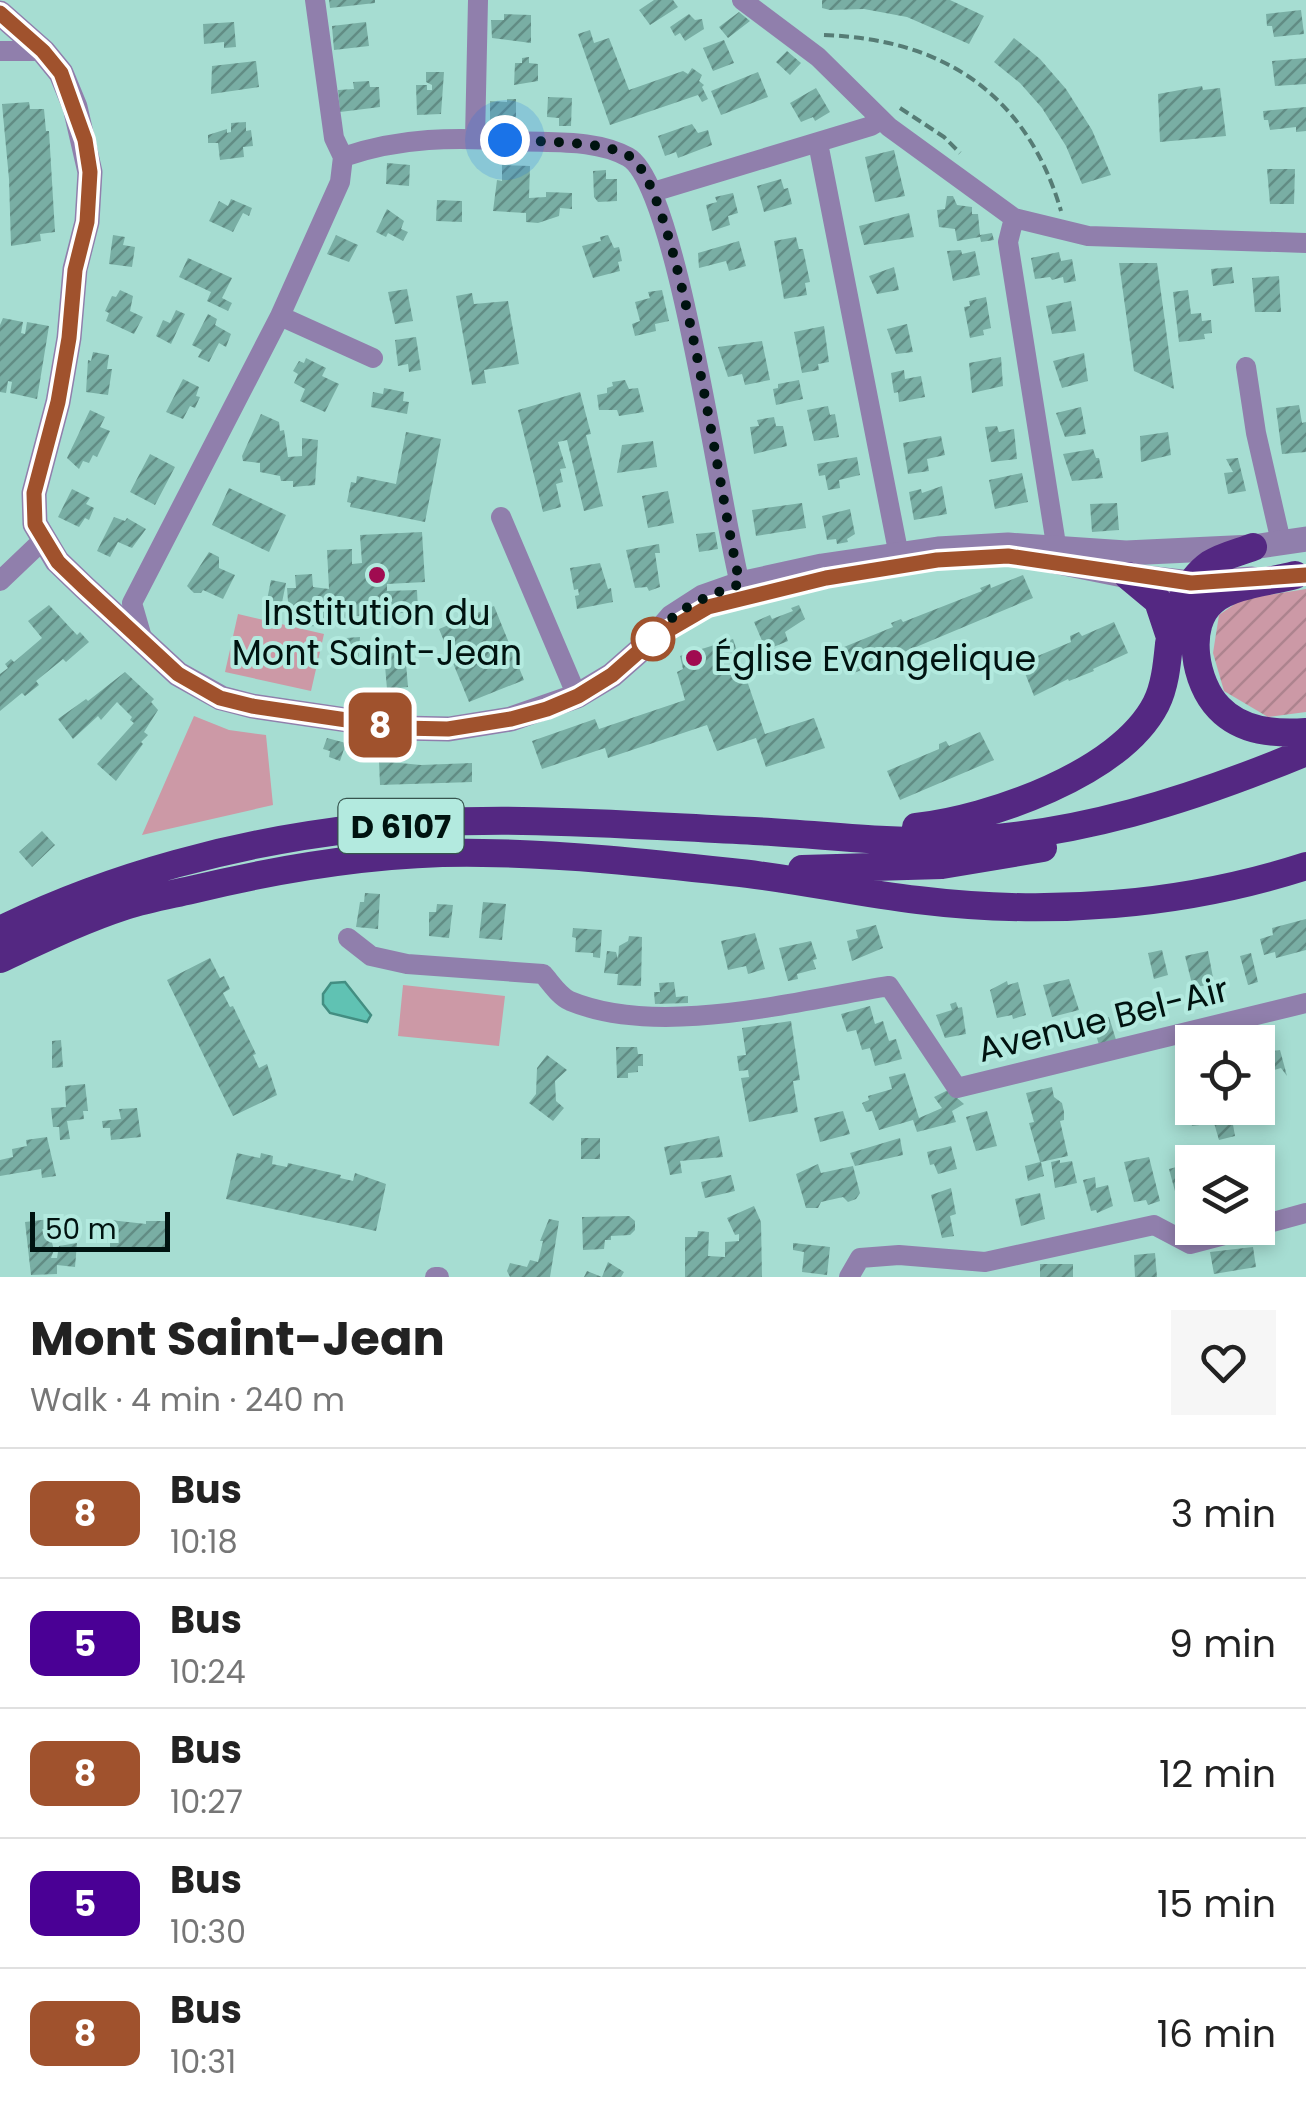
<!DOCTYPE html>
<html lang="en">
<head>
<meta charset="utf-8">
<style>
  body { margin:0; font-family:Poppins,sans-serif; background:#f6f6f6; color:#222; height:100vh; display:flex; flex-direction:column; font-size:38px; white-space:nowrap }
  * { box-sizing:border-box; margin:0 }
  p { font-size:32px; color:#767676 }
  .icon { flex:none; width:55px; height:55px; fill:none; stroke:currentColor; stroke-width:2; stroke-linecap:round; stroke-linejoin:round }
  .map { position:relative; height:1277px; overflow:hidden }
  .sheet { display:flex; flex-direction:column; background:#fff; flex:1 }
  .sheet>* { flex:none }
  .badge { padding:0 20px; border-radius:15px; font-size:35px; line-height:65px }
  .controls { position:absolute; left:1175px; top:1025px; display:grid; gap:20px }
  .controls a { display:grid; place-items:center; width:100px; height:100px; border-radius:0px; background:#fff; box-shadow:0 5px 15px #0003; font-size:50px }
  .scale { position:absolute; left:30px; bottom:25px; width:140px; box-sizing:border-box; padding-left:10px; border:5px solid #001310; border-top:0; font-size:28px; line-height:35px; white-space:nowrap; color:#001310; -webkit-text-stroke:8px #b3eadf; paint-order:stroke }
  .you { position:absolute; width:50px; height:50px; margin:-25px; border:8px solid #fff; border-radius:50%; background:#1a73e8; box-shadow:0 0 0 15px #1a73e833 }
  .map>.badge { position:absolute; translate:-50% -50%; box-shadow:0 0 0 5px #fff }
  .round { display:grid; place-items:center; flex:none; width:105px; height:105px; border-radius:0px; background:#f6f6f6 }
  .summary { display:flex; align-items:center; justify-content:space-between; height:170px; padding:0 30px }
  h1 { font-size:48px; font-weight:700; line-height:75px }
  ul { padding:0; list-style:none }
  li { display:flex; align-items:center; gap:30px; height:130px; padding:0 30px; border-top:2px solid #e0e0e0 }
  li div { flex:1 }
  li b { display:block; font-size:38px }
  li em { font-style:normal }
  li .badge { min-width:110px; font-weight:700; text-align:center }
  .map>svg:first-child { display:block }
</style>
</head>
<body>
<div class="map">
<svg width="1306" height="1277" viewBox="0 0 1306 1277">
  <defs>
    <pattern id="garden-furrows" width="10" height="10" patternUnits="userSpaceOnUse" patternTransform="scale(2.5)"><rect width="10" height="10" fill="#cc99a6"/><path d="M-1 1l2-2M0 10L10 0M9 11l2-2" fill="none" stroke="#ad838e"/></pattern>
    <pattern id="building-hatch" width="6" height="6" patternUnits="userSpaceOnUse" patternTransform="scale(2.5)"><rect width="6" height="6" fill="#79aea4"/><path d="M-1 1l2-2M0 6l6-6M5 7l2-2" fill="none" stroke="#618c84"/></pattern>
  </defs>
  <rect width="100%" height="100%" fill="#a6ddd2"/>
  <path fill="#cc99a6" d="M238,614L324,634L311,691L225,672Z
    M194,716L229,730L266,735L273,805L142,835Z
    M403,985L505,996L499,1046L398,1036Z"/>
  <path fill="url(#garden-furrows)" d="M1306,589V712L1268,717L1224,691L1213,653L1219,615L1242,599Z"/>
  <path fill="#60c2b3" stroke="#438e82" stroke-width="2.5" d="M345,982L371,1015L367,1022L330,1013L323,1004V994L331,983Z"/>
  <path fill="url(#building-hatch)" d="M329,0H375V3L330,8Z
    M654,0H673L678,7L650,25L639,10Z
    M822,0H950L984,16L969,44L907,17L864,9L830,10L822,8Z
    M1301,10L1304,34L1274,37L1272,26H1267L1266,14Z
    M739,12L750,21L728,38L719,27Z
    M504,14L531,15V43L492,38L491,20H504Z
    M689,14L695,20L702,19L704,29L685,41L680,33L675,36L670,27Z
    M234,22L236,47L224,48V42L204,44L203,24Z
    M366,22L369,46L334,50L332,26Z
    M590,30L594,43L609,38L629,90L683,71L688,74L692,68L702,75L699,81L704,85L702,87L708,99L702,102L698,95L610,125L578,34Z
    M1014,38L1040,59L1066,89L1092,130L1111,175L1082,184L1066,146L1042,108L1020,83L994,62Z
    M724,40L734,63L713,71L703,48Z
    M787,51L801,63L790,75L776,62Z
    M529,57V63L538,64V81L514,85L515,63H522V58Z
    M1306,58V84L1275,86L1272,61Z
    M256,61L259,87L211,94L212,66Z
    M426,72H444L441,114L417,115L416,85H427V90H432V85L426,82Z
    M758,72L768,97L721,115L711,91Z
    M369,81L370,87H379L380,107L340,112L338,90L354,89L353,82Z
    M1202,86L1203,90L1220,88L1226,136L1160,142L1158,94Z
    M816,88L830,112L815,121L813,117L801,122L790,103Z
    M548,97L572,98L571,126H559V118L547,117Z
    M507,99H516V122L490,121V101L507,102Z
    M29,102L30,109H44L46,131H49L55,232L40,234L41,241L11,246L9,179L2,104Z
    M1306,107V131L1296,132V127L1270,130L1268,120H1264L1263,111Z
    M246,122V131L251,130L253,146L243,147L244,157L220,160L218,143H208V135L227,129V133L231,132V123Z
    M692,124L698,133L708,130L712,145L678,158L676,152L665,156L658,136Z
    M894,150L905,196L875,202L865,157Z
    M387,163L410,165L409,186L386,184Z
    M502,165L530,166L529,198L546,197V192L572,193V209L560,208L559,216L538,223L526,222V213L493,211L497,180L502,181Z
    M1267,169H1295L1294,204H1270Z
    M606,170V179H617V201L598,202L594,197L593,171Z
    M781,179L784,189L788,188L792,204L764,212L757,186Z
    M733,193L738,213L728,216L730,225L712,231L706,205L717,202L715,197Z
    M947,196H953L957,205L972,207V214H978L980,235L992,233L994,240L981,242L980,237L957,241L955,229L939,227L937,210L945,209Z
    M231,199L252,208L249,216L243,213L233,232L209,221L219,201L228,206Z
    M437,200L462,201V222L436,221Z
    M387,209L404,221L401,229L408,232L403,241L388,233L386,237L376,232Z
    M909,213L914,237L864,245L859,226Z
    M113,235L125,237L123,245L135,247L132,267L109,264Z
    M336,235L358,245L349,262L327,254Z
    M608,235L614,248L619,247L622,261L618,262L620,271L593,278L582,246L601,241L600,237Z
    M796,237L799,249H803L810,282L805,283L807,295L784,299L774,241Z
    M739,241L746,266L729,271L726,261L699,268L698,253Z
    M961,250L962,254L975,251L980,275L953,281L947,251Z
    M1059,252L1061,261L1072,259L1076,281L1064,283L1063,277L1052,280L1050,277L1035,279L1031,258Z
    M188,258L232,278L222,298L232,303L228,311L207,301L211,292L179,277Z
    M1119,263H1157L1174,389L1134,371Z
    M894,267L899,290L877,294L869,276Z
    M1232,267L1234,283L1213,286L1211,269Z
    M1279,276L1281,312H1255L1252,278Z
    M407,289L413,321L395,324L388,292Z
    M120,290L133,296L130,311L143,317L134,334L106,321L109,313L105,311L112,296L116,297Z
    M662,290L669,321L655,324L656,331L635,336L632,324L640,321L635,302L650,298L648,292Z
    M1188,290L1191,314L1201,313L1202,321L1211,320L1212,333L1204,334L1205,339L1179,342L1173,292Z
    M472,293L474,304L508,301L519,364L484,370L486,383L472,385L456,296Z
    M986,297L991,328L983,330L984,335L970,338L964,307L970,306L969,301Z
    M1071,301L1076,331L1052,334L1046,306Z
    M176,310L185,314L171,344L156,336L163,320L170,323Z
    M208,314L217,319L215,325L231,334L226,347L219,343L209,362L198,357L202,350L192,345Z
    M3,318L23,322L21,333L25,334L27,322L49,326L37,399L10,393L12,382L8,381L6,393L0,392V325Z
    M907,324L913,352L896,354L887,329Z
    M824,326L829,362L818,364L819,370L802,373L794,332Z
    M416,337L421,370L409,372L408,364L398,366L395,340Z
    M762,341L770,380L745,385L742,374L728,377L718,347Z
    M93,352L109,355L107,369H112L108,395L86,392L88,360L91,361Z
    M1084,353L1088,381L1062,388L1053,361Z
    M1001,357L1003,386L972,393L969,363Z
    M306,358L326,368L322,376L339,384L325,412L300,401L305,389L294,383L298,374L293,371L299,361L304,363Z
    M904,370L905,379L921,376L925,397L899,402L898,392L894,393L891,373Z
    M183,379L199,387L196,396L200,397L195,408L190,406L183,419L166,412Z
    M625,380L629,389L638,388L644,412L619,416L617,410H599L597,395L607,393V388L613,386L612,382Z
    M799,380L803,399L776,405L773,389L778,388V384Z
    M384,388L404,392L403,401L409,402L407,414L371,407L373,392L383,394Z
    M580,392L591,434L586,435L603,506L584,511L567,440L558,442L566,468L560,469L563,482L556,484L561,507L543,512L518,410Z
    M1299,405L1302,423L1306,422V452L1282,454L1276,408Z
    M828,406L830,415L835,414L839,437L814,441L807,410Z
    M1081,407L1086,434L1065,437L1056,413Z
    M90,410L105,417L100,427L110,431L97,457L93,455L89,463L83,461L79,469L67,458Z
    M261,414L279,422L280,431L284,430L288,457L302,456V438L318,440L315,485L293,487V481H281L280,476L260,472V463L243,461L242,456Z
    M774,417L776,426H783L787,446L754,454L750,427L759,426L757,420Z
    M997,426L999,432L1014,429L1017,459L991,462L985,427Z
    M406,432L441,439L425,522L350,507L351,503L347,502L351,482L356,483L357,476L396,484Z
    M1168,432L1171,455L1141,462L1140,436Z
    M941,436L945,455L927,459L929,471L908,474L903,443Z
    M653,441L657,467L617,473L622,445Z
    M1093,449L1096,458H1099L1103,478L1072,481L1063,454Z
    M150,454L175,467L155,505L130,492Z
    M857,457L860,475L839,480L840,488L828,490L825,475L819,476L817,464Z
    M1238,458L1246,491L1228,494L1224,473L1233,472L1226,459Z
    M1022,473L1028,502L995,509L989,480Z
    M942,486L947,514L914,520L909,492L921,489L922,493Z
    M229,488L286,515L269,552L212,525Z
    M72,489L90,498L86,504L94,508L89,520L85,518L79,527L58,517Z
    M668,491L674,523L648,528L642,496Z
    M802,503L806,528L756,536L752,510Z
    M1117,503L1119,530L1092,532L1090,504Z
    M850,509L855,534L847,539L848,542L837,544L836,539L827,540L822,516Z
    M114,517L125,521L127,518L146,529L132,548L118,542L110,557L97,551Z
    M422,532L425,582L387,584V591L417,590L418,612L356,616V624L298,627L297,614H289L287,588H296L295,575L312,574L313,587L329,589L327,550L352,549V564L362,563L360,535Z
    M715,532L718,549L699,552L696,534Z
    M659,544L660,553H655L660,587L649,591L647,587L635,588L626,550Z
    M209,552L219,557V568L235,575L223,599L203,590L201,593H194L187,586Z
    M600,563L608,589L611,588L613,602L577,609L575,596L579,595L578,589L574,590L570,568Z
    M1023,575L1033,598L854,673L844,647L893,627L891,623L901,619L903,622L982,591L980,588L990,584L991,588Z
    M271,580L286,583L279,617L264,615Z
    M49,605L77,635L80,632L89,642L66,662L63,659L36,681L39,685L25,696L22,693L0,711V674L8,668L5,664L11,659L14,662L42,638L28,621Z
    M799,605L805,619L785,632L788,641L766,650L754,622L770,615L772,619L793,611L791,608Z
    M494,606L524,680L469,702L439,629Z
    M1114,622L1128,653L1093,669L1094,671L1069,681L1068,679L1034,696L1021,663L1071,642L1070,636L1079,632L1082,636Z
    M360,637L358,663L333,664L332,639Z
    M733,639L765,734L814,718L825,748L766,767L756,738L717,751L707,725L608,758L605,748L542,769L532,741L595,719L599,729L685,700L677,672L683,669L680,656Z
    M405,652L408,687L387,689L384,654Z
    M125,672L154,699L151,702L158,710L144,732L148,735L141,742L143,744L116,781L97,764L134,723L130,720L132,717L117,702L101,720L98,716L73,739L58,719L86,699L88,701Z
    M980,732L994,760L900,800L887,771L939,749V744L946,741L949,746Z
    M327,738L346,743L340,761L329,757L330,751L323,749Z
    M379,761L421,765L472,763V782L380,785Z
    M42,831L55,845L32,867L19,852Z
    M365,893L380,894L378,929L356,927L360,902H364Z
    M483,902L506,904L502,940L479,938Z
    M437,904L453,905L449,938L429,936V912H436Z
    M1306,919V950L1276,958L1275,952L1264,955L1260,939L1273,935L1272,928Z
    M876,925L883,948L852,961L847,941L858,938L856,930Z
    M573,928L602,930L600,958L593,957V953L575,952L576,938L572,937Z
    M755,933L765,969L748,974L746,966L728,970L721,941Z
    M629,936L642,937L641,986L617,985L618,974L604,973L607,951L616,952L618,959L619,946L628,941Z
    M811,941L817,959L813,960L816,969L797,974L798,979L788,981L779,948Z
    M1162,950L1168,975L1154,979L1148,953Z
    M1208,951L1214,983L1193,988L1185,956Z
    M1251,953L1258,982L1248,985L1240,956Z
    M210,958L220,978L224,976L230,989L223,993L230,1007L233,1006L256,1054L253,1055L259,1068L267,1064L277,1095L233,1116L167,980Z
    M1069,979L1079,1010L1052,1017L1043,985Z
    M1007,981L1008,985L1018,982L1026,1015L1013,1019L1012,1015L997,1018L990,990Z
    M674,982L676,997L688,996V1003L655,1004L654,992H660L659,983Z
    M956,1002L958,1008L962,1007L966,1034L945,1038L936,1015L952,1010L950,1004Z
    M870,1006L875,1024L883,1021L889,1041L896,1039L902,1059L875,1066L870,1048L862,1050L856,1030L847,1032L841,1014Z
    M1109,1017L1117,1043L1100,1048L1092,1022Z
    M791,1021L800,1080L793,1081L798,1112L749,1122L741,1078L749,1077L748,1070L739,1071L737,1056L746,1055L742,1028Z
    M61,1040L63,1067L52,1068V1041Z
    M1258,1043L1265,1044L1267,1052L1280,1050L1287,1076L1281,1068L1274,1070L1273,1065L1258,1069Z
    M616,1047H637L638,1054H643V1066H638V1072L628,1073V1078H617Z
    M547,1055L567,1070L555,1081L556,1101L564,1108L553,1121L529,1103L536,1094L537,1068Z
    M905,1073L919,1118L942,1108L934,1097L948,1090L964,1104L952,1111L956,1122L917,1132L913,1120L879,1130L872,1111L866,1112L862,1103L869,1100L868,1096L892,1089L889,1077Z
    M85,1084L88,1111H83L84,1119L67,1121L70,1139L60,1140L59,1127H53L51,1108L66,1107L65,1086Z
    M1052,1087L1054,1097L1062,1103L1064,1112V1120L1060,1121L1068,1156L1041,1162L1044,1176L1028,1181L1025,1166L1040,1162L1029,1123L1034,1122L1026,1093Z
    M1192,1101V1108H1205L1206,1113L1210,1112V1108H1237L1239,1114L1218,1121L1232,1119L1235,1136L1219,1140L1214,1123L1192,1126L1186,1103Z
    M137,1108L141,1137L111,1140L110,1128H103L102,1121L121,1119L119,1109Z
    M843,1111L850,1134L820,1142L814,1118Z
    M987,1111L997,1146L976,1151L966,1117Z
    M719,1136L723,1157L680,1161L682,1173L670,1175L664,1147Z
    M47,1137L56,1176L42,1178L41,1169L0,1176V1160L13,1157L12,1149L27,1146L26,1140Z
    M581,1138H600V1159H581Z
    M900,1138L903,1155L855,1166L850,1153Z
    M951,1146L957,1169L938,1174L934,1164L930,1165L927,1152Z
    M1257,1151L1266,1194L1258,1196V1162H1247L1245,1153Z
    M237,1153L260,1158L261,1153L273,1156L272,1164L287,1167L288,1163L341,1175L340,1178L353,1181L355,1173L386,1184L376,1231L226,1199Z
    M1149,1157L1160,1201L1148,1205L1146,1200L1134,1202L1124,1162Z
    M1060,1160V1163L1072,1161L1077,1183L1055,1188L1051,1162Z
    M818,1164L821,1173L853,1166L860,1193L856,1199L848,1202L843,1197L821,1202L818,1208H806L796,1174Z
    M1188,1164L1192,1171V1191L1176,1195L1169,1169Z
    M731,1175L735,1191L705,1198L701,1182Z
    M1095,1177L1096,1188L1108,1185L1113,1206L1097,1213L1096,1210L1091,1211L1083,1180Z
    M951,1188L956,1214L950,1216L954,1236L942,1238L931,1195Z
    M1040,1193L1045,1219L1021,1226L1015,1199Z
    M754,1206L761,1222L762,1277H685V1237H697L698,1231L709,1232L708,1256L725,1257V1242L739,1241V1234L735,1235L727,1218Z
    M629,1216L635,1221V1230L630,1235L611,1236V1240H605L604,1249L583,1250L582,1217Z
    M50,1219L51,1228H48L54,1250L51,1258H57L59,1246L77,1243L75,1267L57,1265V1274L31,1275L25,1222Z
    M549,1219L559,1221L550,1277H510L507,1271L510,1263L527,1267L530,1260L538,1262L543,1241H540Z
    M110,1220L146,1224V1221H168L167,1250L110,1249Z
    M793,1243L830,1247L827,1275L802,1272L804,1252L793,1250Z
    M1253,1247L1256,1267L1214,1274L1210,1252Z
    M1155,1253L1157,1277H1135L1134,1255Z
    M608,1262L624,1272L621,1277H584L587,1271L602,1277Z
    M1040,1264H1073V1277H1040Z"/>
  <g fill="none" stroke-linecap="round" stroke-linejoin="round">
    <path stroke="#567c75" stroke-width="4" stroke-dasharray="10 5" stroke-linecap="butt" d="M824,35C943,39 1027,94 1061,211
      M900,108L944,137L960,153"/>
    <path stroke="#907fac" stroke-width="20" d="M742,0L818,57L889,127L1014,218L1088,236L1306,243
      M0,51H43
      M475,139L478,0
      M818,143L901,566
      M343,157C401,137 455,137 516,141C552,143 596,139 628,157C679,185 722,525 743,596
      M653,192L871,126L881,120
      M1014,218L1008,242L1055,538L1056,548L1045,552
      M280,316L373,358
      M1246,367L1256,433L1281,542
      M501,517L577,696
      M0,581L43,540
      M143,641L132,603L280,316L340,182L343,157L334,138L315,0
      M348,938L371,956L407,964L543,974C551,983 559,996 570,1001C659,1038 795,1001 889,986L957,1088L1306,1003
      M1258,1226L1306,1213
      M435,1277H439
      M849,1277L860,1258L899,1255L985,1262L1154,1225L1190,1244L1251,1228"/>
    <path stroke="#907fac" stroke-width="25" d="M0,13L43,51L61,73L75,107L90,172L87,222L75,269L69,338L58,402L34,493L35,524L57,561L84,587L178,674L221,698L252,706L401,728L449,729L511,719L577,696L612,675L653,639L672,617L703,597L740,584L822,566L938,549L1008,545L1126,553L1253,547L1306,539
      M1054,561L1128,576L1191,583L1252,579"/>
    <path stroke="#542882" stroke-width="28" d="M1295,575C1270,582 1233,584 1213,601C1184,625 1195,684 1219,708C1242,732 1275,734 1306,732
      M1128,576L1158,601L1170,637
      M916,827C989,819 1120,774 1156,704C1165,686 1167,664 1169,644C1173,615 1186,581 1210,564C1222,556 1240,552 1253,547
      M802,869L942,865L1043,848
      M0,930C112,875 238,842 362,828C491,813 624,825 754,831C819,834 884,843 949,841C1073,838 1193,799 1306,752
      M0,959C41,940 82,920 125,906C146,899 169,895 191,890C286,867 385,851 483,853C565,854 649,863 731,872C794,878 855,893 918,900C1047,916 1182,906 1306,866"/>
  </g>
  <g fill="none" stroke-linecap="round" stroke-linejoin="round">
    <g stroke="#fff" stroke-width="22">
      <path id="line" d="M0,13L43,51L61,73L85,140L90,172L87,222L75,270L69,338L58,402L34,493L35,524L58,562L84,587L178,674L220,698L252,706L401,728L448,729L511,719L547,709L578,696L612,675L653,639L708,607L826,578L937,560L1008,556L1191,583L1306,575"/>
    </g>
    <use href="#line" stroke="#a0522d" stroke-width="15"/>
    <path stroke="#001310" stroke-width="10" stroke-dasharray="0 18" d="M505,140C535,142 610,140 632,158C680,198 722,509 740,584C707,596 673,609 653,639"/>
  </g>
  <g fill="#a00b50" stroke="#b3eadf" stroke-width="4">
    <circle cx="377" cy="575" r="10"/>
    <circle cx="694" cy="658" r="10"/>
  </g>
  <circle fill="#fff" stroke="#a0522d" stroke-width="5" cx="653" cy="639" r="20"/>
  <g text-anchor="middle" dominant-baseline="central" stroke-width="8" stroke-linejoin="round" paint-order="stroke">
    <rect fill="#b3eadf" stroke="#36544e" stroke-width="2.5" x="338.5" y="799" width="125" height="54" rx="8"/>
    <g font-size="32" font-weight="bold" fill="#001310">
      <text x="401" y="826">D 6107</text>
    </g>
    <g font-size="35" fill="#001310" stroke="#b3eadf">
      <text x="377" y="612">Institution du<tspan x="377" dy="40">Mont Saint-Jean</tspan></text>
      <text x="714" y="658" text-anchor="start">Église Evangelique</text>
    </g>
    <g font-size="35" fill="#001310" stroke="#b3eadf">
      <text transform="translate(1103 1019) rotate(-14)">Avenue Bel-Air</text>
    </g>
  </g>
</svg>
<div class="controls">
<a><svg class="icon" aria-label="locate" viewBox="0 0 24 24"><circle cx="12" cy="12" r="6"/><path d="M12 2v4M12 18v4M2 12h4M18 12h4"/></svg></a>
<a><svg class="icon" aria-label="layers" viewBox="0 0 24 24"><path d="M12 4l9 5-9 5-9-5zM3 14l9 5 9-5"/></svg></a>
</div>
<div class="scale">50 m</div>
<div class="you" style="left:505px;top:140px"></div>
<b class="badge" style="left:380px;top:725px;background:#a0522d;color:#fff">8</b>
</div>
<section class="sheet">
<div class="summary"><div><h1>Mont Saint-Jean</h1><p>Walk · 4 min · 240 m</p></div><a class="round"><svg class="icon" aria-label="heart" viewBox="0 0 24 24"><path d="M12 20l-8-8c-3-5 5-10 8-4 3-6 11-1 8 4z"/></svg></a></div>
<ul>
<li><span class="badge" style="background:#a0522d;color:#fff">8</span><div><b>Bus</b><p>10:18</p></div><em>3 min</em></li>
<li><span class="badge" style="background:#4a0095;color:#fff">5</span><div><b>Bus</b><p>10:24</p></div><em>9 min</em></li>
<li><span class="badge" style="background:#a0522d;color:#fff">8</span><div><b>Bus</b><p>10:27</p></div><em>12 min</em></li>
<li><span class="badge" style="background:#4a0095;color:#fff">5</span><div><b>Bus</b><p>10:30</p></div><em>15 min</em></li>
<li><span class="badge" style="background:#a0522d;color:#fff">8</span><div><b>Bus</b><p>10:31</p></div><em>16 min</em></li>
</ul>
</section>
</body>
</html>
